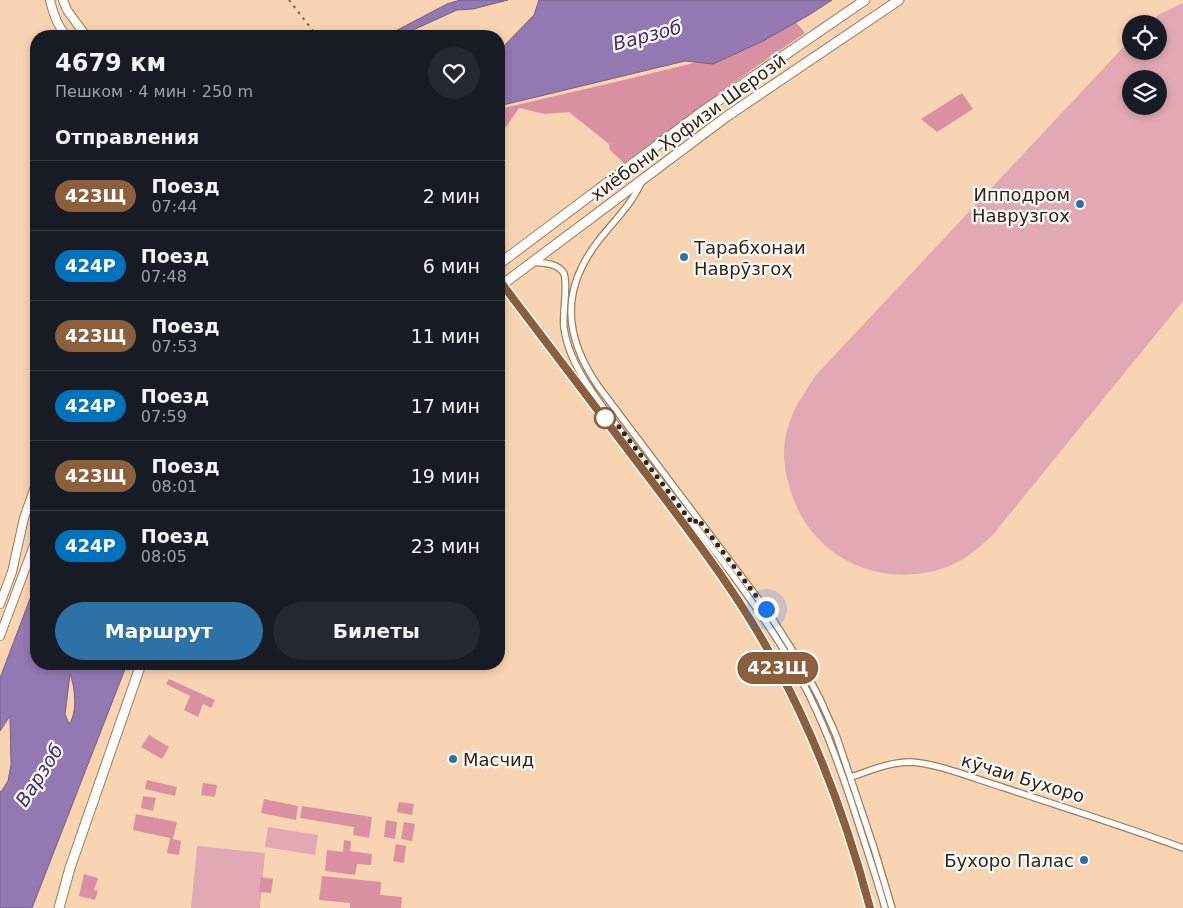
<!DOCTYPE html>
<html lang="ru">
<head>
<meta charset="utf-8">
<style>
  body { margin:0; font-family:"DejaVu Sans",sans-serif; background:#242831; color:#f1f3f6; height:100vh; display:flex; flex-direction:column; font-size:19px; white-space:nowrap }
  * { box-sizing:border-box; margin:0 }
  p { font-size:16px; color:#9ea1a6 }
  .icon { flex:none; width:28px; height:28px; fill:none; stroke:currentColor; stroke-width:2; stroke-linecap:round; stroke-linejoin:round }
  .map { position:relative; flex:1; overflow:hidden }
  .side { position:absolute; left:30px; top:30px; width:475px; height:640px; display:flex; flex-direction:column; background:#171b24; border-radius:20px; box-shadow:0 2px 8px #0003 }
  .side>* { flex:none }
  .badge { padding:0 10px; border-radius:16px; font-size:18px; line-height:32px }
  .buttons { position:absolute; left:1122px; top:15px; display:grid; gap:10px }
  .buttons a { display:grid; place-items:center; width:45px; height:45px; border-radius:50%; background:#171b24; box-shadow:0 2px 8px #0003; font-size:25px }
  .you { position:absolute; width:25px; height:25px; margin:-12px; border:4px solid #fff; border-radius:50%; background:#1a73e8; box-shadow:0 0 0 8px #1a73e833 }
  .map>.badge { position:absolute; translate:-50% -50%; box-shadow:0 0 0 2px #fff }
  h2 { padding:0 25px; font-size:19px; line-height:45px }
  .round { display:grid; place-items:center; flex:none; width:52px; height:52px; border-radius:26px; background:#242831 }
  .headline { display:flex; align-items:center; justify-content:space-between; height:85px; padding:0 25px }
  h1 { font-size:24px; font-weight:700; line-height:38px }
  .primary-button { display:flex; gap:10px; margin-top:auto; padding:10px 25px }
  .primary-button a { flex:1; height:58px; border-radius:30px; background:#2d71a6; color:#fff; font-size:20px; font-weight:700; line-height:58px; text-align:center }
  .primary-button a+a { background:#242831; color:#f1f3f6 }
  ul { padding:0; list-style:none }
  li { display:flex; align-items:center; gap:15px; height:70px; padding:0 25px; border-top:1px solid #363941 }
  li div { flex:1 }
  li b { display:block; font-size:19px }
  li em { font-style:normal }
  li .badge { min-width:55px; font-weight:700; text-align:center }
  .map>svg:first-child { display:block }
</style>
</head>
<body>
<div class="map">
<svg width="1183" height="908" viewBox="0 0 1183 908">
  <rect width="100%" height="100%" fill="#f9d4b2"/>
  <path fill="#e2a9b4" fill-rule="evenodd" d="M1183,3V301L991,537C981,545 970,556 958,562C893,594 815,564 792,495C786,478 782,457 785,439C790,413 802,396 816,375L1131,39V51H1159V24H1147L1160,14ZM1131,79H1159V106H1131Z
    M268,827L318,835L315,855L265,847Z
    M197,846L265,853L260,908H191Z"/>
  <path fill="#d990a0" d="M793,19L805,33L757,66L624,163L610,150L609,144L569,112L545,114L519,108L506,127L499,132V109L624,80L718,57Z
    M962,93L973,109L937,132L921,119Z
    M169,679L215,700L211,708L203,704L198,717L184,710L190,696L166,684Z
    M149,735L169,747L162,759L141,747Z
    M147,780L177,787L175,796L145,789Z
    M203,783L217,785L215,797L201,795Z
    M143,796L156,798L153,811L141,808Z
    M264,799L298,806L296,820L261,813Z
    M399,802L414,804L412,815L397,812Z
    M302,806L372,817L369,838L353,835L354,827L300,818Z
    M136,814L177,822L173,839L181,841L179,855L167,853L170,838L133,830Z
    M386,820L397,822L395,839L384,837Z
    M404,822L415,824L412,841L401,839Z
    M344,840L351,841L350,851L372,854L371,865L357,864L355,875L325,871L327,850L343,852Z
    M396,844L406,846L404,863L393,861Z
    M84,874L98,878L94,890L98,891L95,900L79,896Z
    M322,876L381,882L380,895L402,897L401,908H350V903L319,900Z
    M261,877L273,879L271,893L259,892Z"/>
  <path fill="#9378b1" stroke="#775f81" fill-rule="evenodd" d="M460,0H508L473,9L457,10L413,30L409,36H386L447,4Z
    M539,0H832L809,15L763,41L713,64L685,61L499,106V51L534,15Z
    M36,583V664H127L32,908H0V791L1,792L8,781L11,765L10,716L0,731V678ZM70,674C75,687 78,712 69,724L65,714Z"/>
  <g fill="none" stroke-linecap="round" stroke-linejoin="round">
    <g stroke="#a47b52" stroke-width="8">
      <path id="minor" d="M642,181C632,204 614,221 599,240C560,290 564,336 598,386L766,609L803,667L820,699L836,735L874,848L892,908
        M531,262C541,263 556,262 563,272C569,280 562,314 564,328C567,349 576,367 587,384C605,412 626,438 647,464C694,525 747,589 787,655C818,705 837,758 855,813C865,844 876,876 885,908
        M851,777C869,771 890,762 910,762C937,763 975,779 1002,787C1062,807 1123,826 1183,848"/>
    </g>
    <g stroke="#a47b52" stroke-width="10">
      <path id="tertiary" d="M50,0C53,14 57,25 66,36
        M63,0L67,10L86,36
        M0,604L12,572L24,518L36,484
        M0,636L36,540"/>
    </g>
    <g stroke="#a47b52" stroke-width="11">
      <path id="secondary" d="M499,264L699,114L865,0
        M499,287L726,117L899,0
        M59,908L70,868L141,664"/>
    </g>
    <use href="#minor" stroke="#fff" stroke-width="5.5"/>
    <use href="#tertiary" stroke="#fff" stroke-width="8"/>
    <use href="#secondary" stroke="#fff" stroke-width="9"/>
    <path stroke="#735c45" stroke-width="2" stroke-dasharray="2.5 5" stroke-linecap="butt" d="M289,0L317,36
      M499,280C553,351 608,422 661,493C701,546 742,600 773,659C816,738 847,821 870,908"/>
  </g>
  <g fill="none" stroke-linecap="round" stroke-linejoin="round">
    <g stroke="#fff" stroke-width="11">
      <path id="line" d="M499,280C553,352 609,424 663,496C702,548 742,601 773,659C816,737 847,821 870,908"/>
    </g>
    <use href="#line" stroke="#8b5e3c" stroke-width="8"/>
    <path stroke="#352412" stroke-width="5" stroke-dasharray="0 9" d="M605,418L607,411L693,524L698,519L766,609"/>
  </g>
  <g fill="#2d71a6" stroke="#fdfdfd" stroke-width="2">
    <circle cx="1080" cy="204" r="5"/>
    <circle cx="684" cy="257" r="5"/>
    <circle cx="453" cy="759" r="5"/>
    <circle cx="1084" cy="860" r="5"/>
  </g>
  <circle fill="#fff" stroke="#8b5e3c" stroke-width="2.5" cx="605" cy="418" r="10"/>
  <g text-anchor="middle" dominant-baseline="central" stroke-width="4.5" stroke-linejoin="round" paint-order="stroke">
    <g font-size="18" fill="#352412" stroke="#fdfdfd">
      <text transform="translate(688 127) rotate(-36)">хиёбони Ҳофизи Шерозӣ</text>
      <text transform="translate(1023 778) rotate(17)">кӯчаи Бухоро</text>
    </g>
    <g font-size="18" fill="#352412" stroke="#fdfdfd" text-anchor="end">
      <text x="1070" y="194">Ипподром<tspan x="1070" dy="21">Наврузгох</tspan></text>
      <text x="694" y="247" text-anchor="start">Тарабхонаи<tspan x="694" dy="21">Наврӯзгоҳ</tspan></text>
      <text x="463" y="759" text-anchor="start">Масчид</text>
      <text x="1074" y="860">Бухоро Палас</text>
    </g>
    <g font-size="19" font-style="italic" fill="#4d276e" stroke="#fdfdfd">
      <text transform="translate(647 35) rotate(-15)">Варзоб</text>
      <text transform="translate(39 775) rotate(-57)">Варзоб</text>
    </g>
  </g>
</svg>
<div class="buttons">
<a><svg class="icon" aria-label="locate" viewBox="0 0 24 24"><circle cx="12" cy="12" r="6"/><path d="M12 2v4M12 18v4M2 12h4M18 12h4"/></svg></a>
<a><svg class="icon" aria-label="layers" viewBox="0 0 24 24"><path d="M12 4l9 5-9 5-9-5zM3 14l9 5 9-5"/></svg></a>
</div>
<div class="you" style="left:766px;top:609px"></div>
<b class="badge" style="left:778px;top:668px;background:#8b5e3c;color:#fff">423Щ</b>
<section class="side">
<div class="headline"><div><h1>4679 км</h1><p>Пешком · 4 мин · 250 m</p></div><a class="round"><svg class="icon" aria-label="heart" viewBox="0 0 24 24"><path d="M12 20l-8-8c-3-5 5-10 8-4 3-6 11-1 8 4z"/></svg></a></div>
<h2>Отправления</h2>
<ul>
<li><span class="badge" style="background:#8b5e3c;color:#fff">423Щ</span><div><b>Поезд</b><p>07:44</p></div><em>2 мин</em></li>
<li><span class="badge" style="background:#0072bc;color:#fff">424Р</span><div><b>Поезд</b><p>07:48</p></div><em>6 мин</em></li>
<li><span class="badge" style="background:#8b5e3c;color:#fff">423Щ</span><div><b>Поезд</b><p>07:53</p></div><em>11 мин</em></li>
<li><span class="badge" style="background:#0072bc;color:#fff">424Р</span><div><b>Поезд</b><p>07:59</p></div><em>17 мин</em></li>
<li><span class="badge" style="background:#8b5e3c;color:#fff">423Щ</span><div><b>Поезд</b><p>08:01</p></div><em>19 мин</em></li>
<li><span class="badge" style="background:#0072bc;color:#fff">424Р</span><div><b>Поезд</b><p>08:05</p></div><em>23 мин</em></li>
</ul>
<div class="primary-button"><a>Маршрут</a><a>Билеты</a></div>
</section>
</div>
</body>
</html>
